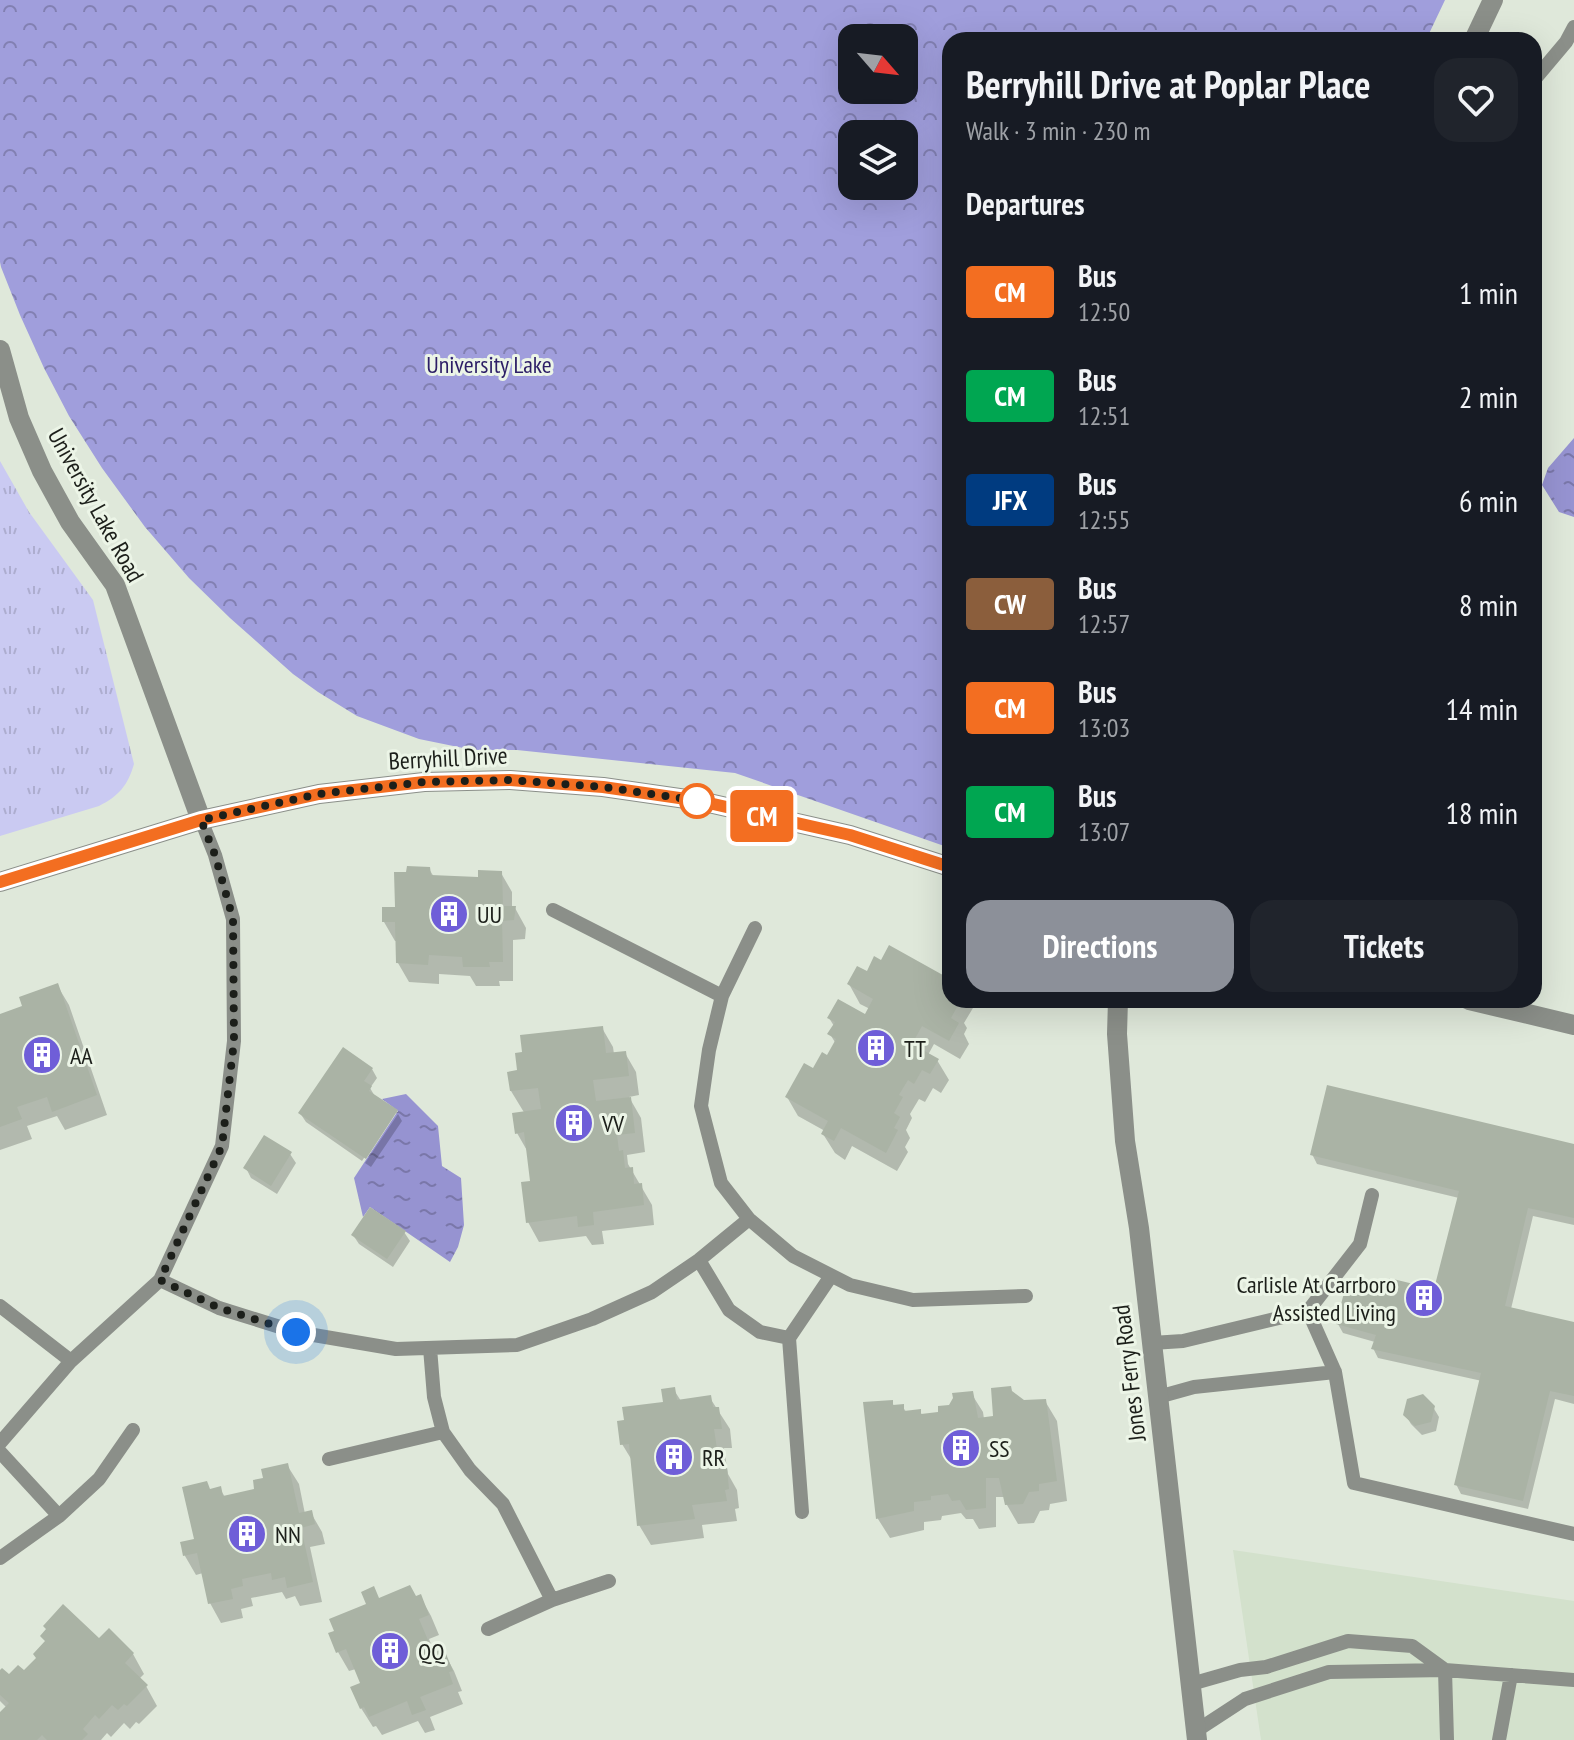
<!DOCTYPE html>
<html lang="en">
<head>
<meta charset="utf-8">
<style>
  body { margin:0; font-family:"PT Sans Narrow",sans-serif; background:#20242c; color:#f1f3f6; height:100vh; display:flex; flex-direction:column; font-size:30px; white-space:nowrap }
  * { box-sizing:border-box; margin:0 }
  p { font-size:26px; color:#9ea1a6 }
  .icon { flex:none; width:44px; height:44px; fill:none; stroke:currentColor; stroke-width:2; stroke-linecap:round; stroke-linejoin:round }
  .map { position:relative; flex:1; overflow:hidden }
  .details { position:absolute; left:942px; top:32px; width:600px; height:976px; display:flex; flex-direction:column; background:#171b24; border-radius:24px; box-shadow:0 8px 32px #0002 }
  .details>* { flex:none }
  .badge { padding:0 16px; border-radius:6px; font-size:28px; line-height:52px }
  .needle { width:52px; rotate:118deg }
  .tools { position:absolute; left:838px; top:24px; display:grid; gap:16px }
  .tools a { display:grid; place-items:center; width:80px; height:80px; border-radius:16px; background:#171b24; box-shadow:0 8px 32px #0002; font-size:40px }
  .you { position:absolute; width:40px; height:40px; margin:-20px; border:6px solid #fff; border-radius:50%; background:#1a73e8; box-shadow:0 0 0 12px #1a73e833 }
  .map>.badge { position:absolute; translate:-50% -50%; box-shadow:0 0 0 4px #fff }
  h2 { padding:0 24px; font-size:30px; line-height:72px }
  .round { display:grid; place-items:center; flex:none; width:84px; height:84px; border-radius:24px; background:#20242c }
  .overview { display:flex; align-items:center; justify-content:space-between; height:136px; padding:0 24px }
  h1 { font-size:38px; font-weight:800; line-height:60px }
  .cta { display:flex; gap:16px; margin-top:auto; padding:16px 24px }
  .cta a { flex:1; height:92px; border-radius:24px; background:#8c9099; color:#fff; font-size:32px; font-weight:800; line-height:92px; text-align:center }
  .cta a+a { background:#20242c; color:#f1f3f6 }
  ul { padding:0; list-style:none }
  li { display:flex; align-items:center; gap:24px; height:104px; padding:0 24px }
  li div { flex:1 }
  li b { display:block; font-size:30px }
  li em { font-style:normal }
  li .badge { min-width:88px; font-weight:700; text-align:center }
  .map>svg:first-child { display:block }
</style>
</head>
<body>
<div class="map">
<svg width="1574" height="1740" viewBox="0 0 1574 1740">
  <defs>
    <pattern id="grass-tufts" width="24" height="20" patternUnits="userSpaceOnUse" patternTransform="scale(2)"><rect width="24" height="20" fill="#cacaf2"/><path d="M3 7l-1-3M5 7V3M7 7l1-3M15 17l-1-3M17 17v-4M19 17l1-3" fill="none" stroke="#adadcf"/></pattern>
    <pattern id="forest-crowns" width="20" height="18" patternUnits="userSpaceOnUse" patternTransform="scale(2)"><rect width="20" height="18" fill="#a09edc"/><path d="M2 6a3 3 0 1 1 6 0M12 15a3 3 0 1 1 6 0" fill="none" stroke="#8280b2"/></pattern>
    <pattern id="water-ripples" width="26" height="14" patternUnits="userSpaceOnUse" patternTransform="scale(2)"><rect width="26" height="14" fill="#9693d1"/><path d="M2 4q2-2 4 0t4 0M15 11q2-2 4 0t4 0" fill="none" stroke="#7a77a9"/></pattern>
  </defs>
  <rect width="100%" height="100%" fill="#dfe8da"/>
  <path fill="#d3e1cc" d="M1233,1550L1574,1601V1740H1261Z"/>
  <path fill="url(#grass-tufts)" d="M0,461L29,512L93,600L134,764C128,785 119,796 99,806L0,836Z"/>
  <path fill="url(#forest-crowns)" fill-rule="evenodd" d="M0,0H1445L1426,40H950V848L735,773L517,750H473L419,739L357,716L318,692L293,674L230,618L189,578L145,527L102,468L69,416L44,368L20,315L1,267L0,262ZM852,38H904V90H852ZM852,134H904V186H852Z"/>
  <path fill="url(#water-ripples)" d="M1574,438V517L1559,512L1542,485L1548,468Z
    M406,1094L438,1126L442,1166L461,1178L464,1225L458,1247L450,1262L370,1207L363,1217L354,1178L398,1111L382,1099Z"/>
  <path fill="#0003" d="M429,869L434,877L480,879L501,873L512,892V908H515L526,928L525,939L513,940V981H499L500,986H476L470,976L439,974V984L409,982L398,963L397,941H395L384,922L397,909Z
    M868,974L950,982V1000H968L973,1008L964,1023L967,1028L964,1034L969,1044L960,1059L934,1044L928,1055L937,1060L949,1080L941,1093L933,1088L925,1102L919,1099L910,1114L912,1118L906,1130L910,1138L905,1147L908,1152L897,1171L852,1146L845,1160L835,1153L823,1134L825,1131L798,1116L787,1097L828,1058L836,1044L830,1034L834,1026L829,1018L865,1017L870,1009L860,1004L849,984Z
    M57,985L69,1005L107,1115L65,1130L57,1116L27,1126L32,1139L0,1150V1016L24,1008Z
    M602,1028L613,1047L614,1054L625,1053L636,1072L639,1095L629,1097L641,1118L645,1152L627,1155L628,1164L652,1205L654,1225L602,1231L604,1244L592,1245L586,1236L539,1242L528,1222L532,1182L529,1154L517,1133L525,1114L511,1091L519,1072Z
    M372,1069L377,1078L370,1088L376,1098L398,1113H394L362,1161L306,1122L300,1113Z
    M398,1114L402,1121L371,1167L365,1163Z
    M1574,1146V1225L1533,1216L1511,1309L1574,1324V1404L1555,1399L1528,1509L1461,1494L1456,1484L1482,1381L1378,1358L1373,1348L1375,1342L1343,1333L1338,1324L1387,1294L1435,1291L1459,1198L1317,1164L1312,1154Z
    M290,1154L296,1163L277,1194L251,1178L246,1168Z
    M404,1232L410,1241L393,1267L359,1244L353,1235Z
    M674,1390L681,1401L710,1398L730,1429L732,1448H724L728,1474L737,1490L739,1508L735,1509L737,1521L702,1525L704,1538L651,1545L639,1525L633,1462L622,1444L665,1404Z
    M971,1393L983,1412L984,1419L995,1418L1014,1395L1024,1402L1045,1401L1057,1421L1067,1501L1050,1504L1049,1510L1040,1511L1034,1523L1018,1524L1007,1505L1005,1497H996V1527L979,1529L973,1519H966L961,1513L942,1516L941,1520L924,1522V1530L890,1538L878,1519L866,1404L892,1402L894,1406H902L907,1413L920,1411L922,1415L940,1414Z
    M1433,1407L1439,1417L1436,1431L1422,1435L1411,1424L1405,1414Z
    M287,1465L299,1484L305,1514L311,1513L322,1532L325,1544L310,1547L322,1602L300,1606L295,1596L286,1599L282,1592L251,1598L253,1606L241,1609L243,1618L221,1623L210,1603L203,1573L196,1575L185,1556L182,1544L196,1541L211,1491L220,1489L225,1497L257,1490L265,1479Z
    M420,1596L431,1616L439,1635L429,1639L435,1654L443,1651L454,1671L462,1691L458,1692L463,1704L430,1717L435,1730L425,1733L418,1721L382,1735L376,1726L373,1727L361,1708L362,1684L356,1669L349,1671L338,1652L380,1600L416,1598Z
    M100,1641L133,1654L144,1674L139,1679L146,1686L157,1706L139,1724L136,1722L130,1729L124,1723L111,1737L107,1733L101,1740H0V1715L7,1708L0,1701V1673L9,1677L24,1673Z"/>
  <path fill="#aab3a5" d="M407,866L430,867L431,875L478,877V870L502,871L503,906H516L514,920L502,921L503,962H489L490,967H463L462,957L429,955L428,965L396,963L395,922H382V907H395L394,872H406Z
    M889,945L950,979V1000H956L953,1004L957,1007L951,1018L959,1023L949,1041L922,1026L912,1044L939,1059L930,1074L922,1070L914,1084L908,1080L900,1093L899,1095L903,1097L894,1113L900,1117L894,1128L898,1130L886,1153L841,1128L834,1141L821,1134L828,1121L785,1097L804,1063L813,1068L822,1052L827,1055L836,1039L827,1034L835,1022L827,1018L838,999L865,1014L873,999L847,984L857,966L867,971L874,956L881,960Z
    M58,983L97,1095L52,1112L47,1097L17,1107L22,1119L0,1127V1014L22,1006L19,997Z
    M603,1026L606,1053L626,1051L629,1076L593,1080L596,1101L631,1097L635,1133L617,1135L619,1151L623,1150L625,1168L633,1167L634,1184L642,1183L644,1205L593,1212L594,1225L578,1227L577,1216L526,1223L521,1182L530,1181L524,1132L515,1134L512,1113L541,1109L538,1088L510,1091L507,1072L517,1070L515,1053L522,1052L520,1035Z
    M343,1047L373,1068L364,1081L372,1086L369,1091L398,1110L366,1159L298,1113Z
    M1327,1085L1574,1144V1218L1528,1208L1505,1306L1574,1322V1396L1550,1391L1523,1501L1454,1485L1481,1373L1371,1349L1376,1335L1336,1324L1347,1281L1386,1291L1389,1278L1434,1289L1459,1191L1310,1155Z
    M264,1135L292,1152L271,1186L243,1168Z
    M370,1207L406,1231L387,1259L351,1235Z
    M1011,1386L1012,1391L1024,1400L1046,1399L1057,1481L1039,1484V1491L1029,1492L1023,1504L1005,1505L999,1478H986V1508L966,1510L960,1500L952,1501L948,1494L931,1496V1500L914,1502V1511L876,1519L863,1402L893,1400V1405L904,1404V1411L921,1409V1414L938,1412V1406L949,1405L953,1398L952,1393L973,1391L978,1418L993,1416L991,1388Z
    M675,1387L677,1400L711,1395L713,1407H719L722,1429H714L720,1469L727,1468L729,1489L725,1490L727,1501L692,1505L695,1519L637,1526L629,1444L620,1445L617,1421L624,1420L622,1407L663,1402L661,1389Z
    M1423,1394L1435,1406L1431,1422L1415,1426L1403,1415L1407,1399Z
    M288,1463L299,1513L312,1510L315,1524L301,1528L313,1582L287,1588L285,1577L272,1580L271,1573L242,1579L243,1586L231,1589L233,1599L208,1604L197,1553L183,1556L181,1546L180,1542L194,1539L182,1487L207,1481L210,1489L221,1486L223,1496L254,1489L253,1480L263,1478L261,1469Z
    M410,1585L416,1596L421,1594L429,1615L419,1619L433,1652L444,1649L453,1671L449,1672L453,1684L420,1697L426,1710L412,1715L407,1701L369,1717L364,1707L360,1709L350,1687L360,1683L346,1649L336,1653L328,1633L334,1631L329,1619L366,1604L361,1592L374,1586L379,1598Z
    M63,1604L99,1638L109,1628L134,1653L125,1663L148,1685L127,1706L124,1704L118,1710L112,1705L99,1719L95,1715L83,1729L88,1734L82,1740H47L42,1735L37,1740H0V1712L9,1703L0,1695V1670L2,1668L9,1674L18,1665L24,1670L36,1658L33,1654L45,1641L40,1636L46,1629L43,1626Z"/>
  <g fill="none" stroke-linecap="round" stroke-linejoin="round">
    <path stroke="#8b8f89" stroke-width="14" d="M1534,80L1566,42L1574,27
      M553,910L722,996
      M755,928L722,996L709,1050L701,1106L721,1183L749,1219L793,1256L850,1285L913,1300L1026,1296
      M1372,1195L1360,1244L1308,1311L1335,1372L1354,1483L1574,1534
      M699,1260L729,1310L760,1332L789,1338
      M160,1280L219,1308L296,1332L396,1349L517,1345L592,1319L652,1292L699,1260L749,1219
      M0,1306L71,1361
      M1152,1343L1183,1341L1308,1311
      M430,1348L434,1397L443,1432L470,1470L503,1504L552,1600
      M1158,1397L1194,1387L1335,1372
      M0,1443L71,1361L160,1280L222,1146L234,1041L233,919L215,855L201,820
      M0,1452L59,1516
      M329,1459L443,1432
      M802,1512L789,1338L831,1276
      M0,1558L59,1516L99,1479L133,1430
      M488,1629L552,1600L609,1581
      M1445,1670L1447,1740
      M1191,1684L1240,1670L1266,1667L1348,1641L1412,1646L1445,1670
      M1196,1731L1245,1699L1329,1672L1445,1670L1574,1680
      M1499,1740L1511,1675"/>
    <path stroke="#8b8f89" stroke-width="20" d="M0,350L19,418L42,471L70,522L115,585L201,820
      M0,882L201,820L319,794L424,782L510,780L603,787L700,801L850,835L950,867"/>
    <path stroke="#8b8f89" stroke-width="20" d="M1474,40L1493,0
      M1118,1000L1117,1034L1125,1141L1139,1228L1197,1740
      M1469,1000L1574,1025"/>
  </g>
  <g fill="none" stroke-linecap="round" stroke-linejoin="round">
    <g stroke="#fff" stroke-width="18">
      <path id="line" d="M0,882L201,820L319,794L424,782L510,780L603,787L700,801L850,835L950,867"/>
    </g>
    <use href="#line" stroke="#f36e21" stroke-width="12"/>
    <path stroke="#1c1f1a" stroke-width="8" stroke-dasharray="0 14.4" d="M296,1332L219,1308L160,1280L222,1146L234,1041L233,919L215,855L201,820L319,794L424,782L510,780L603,787L700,801H697"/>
  </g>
  <defs>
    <g id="building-disc" transform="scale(2)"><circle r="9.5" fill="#6f5ed8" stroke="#ecf5e7"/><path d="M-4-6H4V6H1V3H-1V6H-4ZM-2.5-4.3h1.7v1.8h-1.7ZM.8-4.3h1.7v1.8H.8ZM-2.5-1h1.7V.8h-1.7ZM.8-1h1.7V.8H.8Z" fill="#fff"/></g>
  </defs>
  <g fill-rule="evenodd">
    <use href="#building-disc" x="449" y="914"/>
    <use href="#building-disc" x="876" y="1048"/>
    <use href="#building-disc" x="42" y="1055"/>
    <use href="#building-disc" x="574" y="1123"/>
    <use href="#building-disc" x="1424" y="1298"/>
    <use href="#building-disc" x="961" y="1448"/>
    <use href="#building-disc" x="674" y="1457"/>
    <use href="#building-disc" x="247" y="1534"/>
    <use href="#building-disc" x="390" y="1651"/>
  </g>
  <circle fill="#fff" stroke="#f36e21" stroke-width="4" cx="697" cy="801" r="16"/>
  <g text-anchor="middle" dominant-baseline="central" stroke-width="6" stroke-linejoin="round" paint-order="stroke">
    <g font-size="24" fill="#2c1e66" stroke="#ecf5e7">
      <text x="489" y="364">University Lake</text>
    </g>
    <g font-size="24" fill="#1c1f1a" stroke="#ecf5e7">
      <text transform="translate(96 505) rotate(61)">University Lake Road</text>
      <text transform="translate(448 758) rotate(-3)">Berryhill Drive</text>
      <text transform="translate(1129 1373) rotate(-97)">Jones Ferry Road</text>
    </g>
    <g font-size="24" fill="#1c1f1a" stroke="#ecf5e7" text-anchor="start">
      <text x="477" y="914">UU</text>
      <text x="904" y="1048">TT</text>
      <text x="70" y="1055">AA</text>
      <text x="602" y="1123">VV</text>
      <text x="1396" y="1284" text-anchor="end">Carlisle At Carrboro<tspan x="1396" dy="28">Assisted Living</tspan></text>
      <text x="989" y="1448">SS</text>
      <text x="702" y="1457">RR</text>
      <text x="275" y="1534">NN</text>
      <text x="418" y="1651">QQ</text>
    </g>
  </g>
</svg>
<div class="tools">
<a><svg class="needle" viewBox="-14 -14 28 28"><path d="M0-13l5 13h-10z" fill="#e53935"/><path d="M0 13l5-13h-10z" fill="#9ea1a6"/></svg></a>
<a><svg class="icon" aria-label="layers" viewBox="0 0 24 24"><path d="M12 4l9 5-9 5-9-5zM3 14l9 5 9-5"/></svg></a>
</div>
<div class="you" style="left:296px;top:1332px"></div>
<b class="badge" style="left:762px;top:816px;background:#f36e21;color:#fff">CM</b>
<section class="details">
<div class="overview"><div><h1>Berryhill Drive at Poplar Place</h1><p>Walk · 3 min · 230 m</p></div><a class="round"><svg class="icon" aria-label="heart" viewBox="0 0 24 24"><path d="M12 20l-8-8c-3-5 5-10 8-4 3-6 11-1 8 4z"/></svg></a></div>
<h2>Departures</h2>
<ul>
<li><span class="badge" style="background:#f36e21;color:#fff">CM</span><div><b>Bus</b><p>12:50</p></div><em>1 min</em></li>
<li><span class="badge" style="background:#00a651;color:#fff">CM</span><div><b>Bus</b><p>12:51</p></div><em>2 min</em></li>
<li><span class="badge" style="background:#003b80;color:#fff">JFX</span><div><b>Bus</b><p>12:55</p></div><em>6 min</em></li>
<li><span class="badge" style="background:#8b5e3c;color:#fff">CW</span><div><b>Bus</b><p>12:57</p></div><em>8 min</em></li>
<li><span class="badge" style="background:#f36e21;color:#fff">CM</span><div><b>Bus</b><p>13:03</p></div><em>14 min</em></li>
<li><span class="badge" style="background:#00a651;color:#fff">CM</span><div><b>Bus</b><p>13:07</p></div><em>18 min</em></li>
</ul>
<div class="cta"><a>Directions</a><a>Tickets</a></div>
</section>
</div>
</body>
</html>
